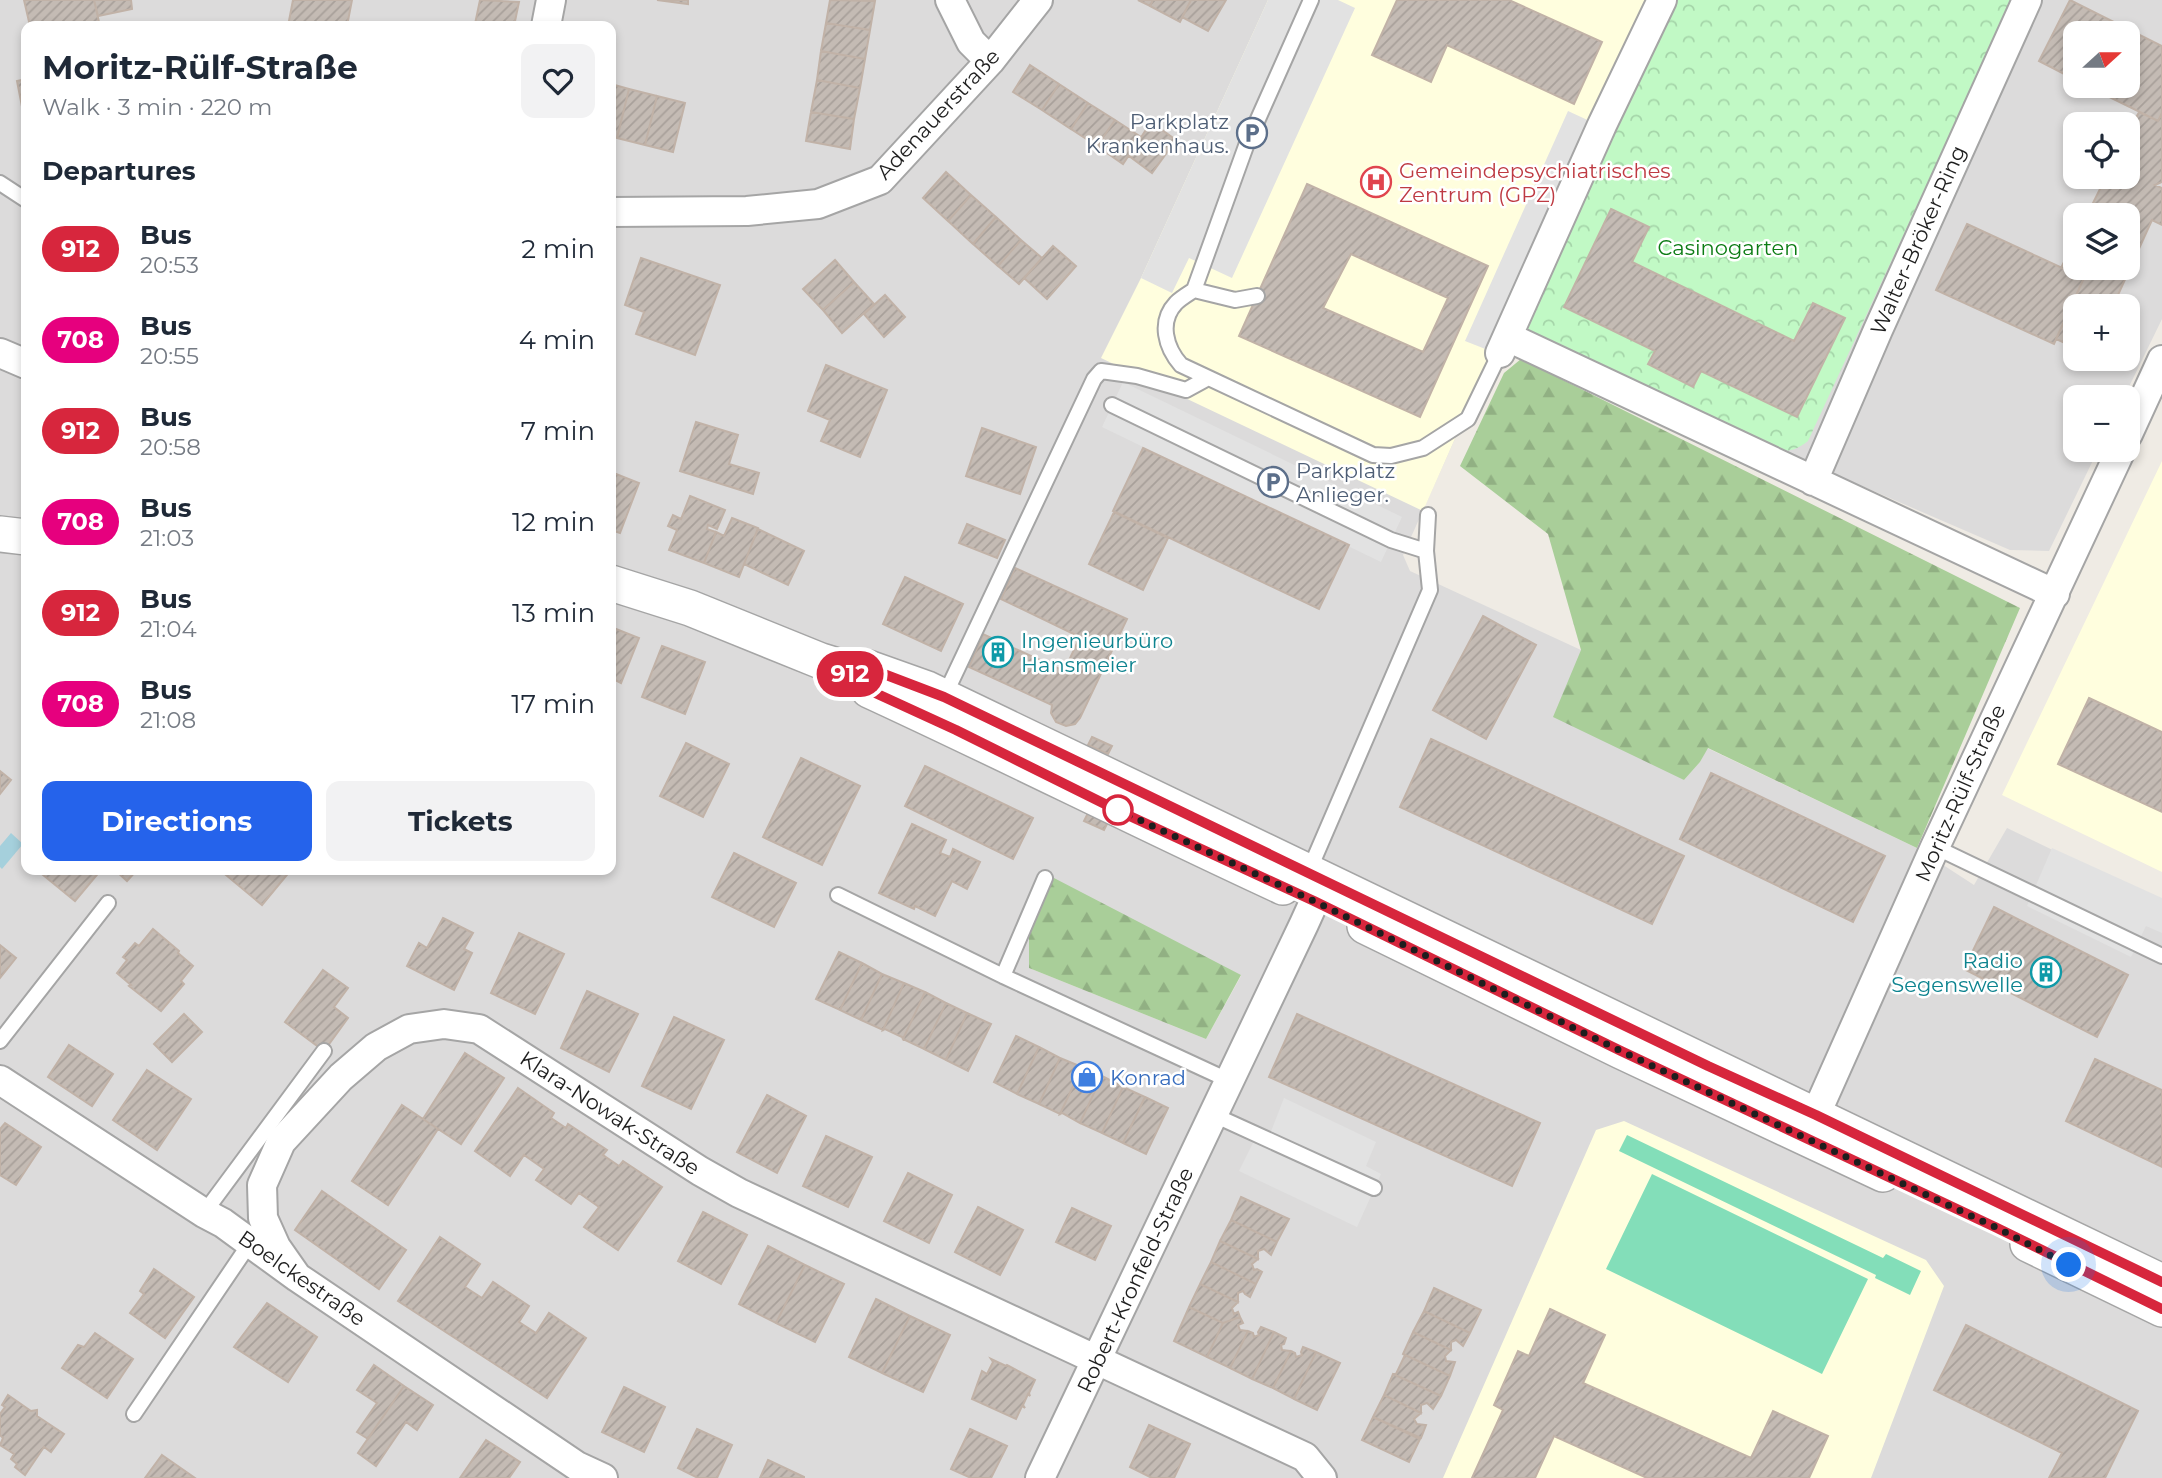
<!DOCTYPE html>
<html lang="en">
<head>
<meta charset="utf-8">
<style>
  body { margin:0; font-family:Montserrat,sans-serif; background:#f2f2f3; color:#1f2937; height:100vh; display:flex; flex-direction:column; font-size:26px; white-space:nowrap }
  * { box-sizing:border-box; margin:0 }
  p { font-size:23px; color:#747a83 }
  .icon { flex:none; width:38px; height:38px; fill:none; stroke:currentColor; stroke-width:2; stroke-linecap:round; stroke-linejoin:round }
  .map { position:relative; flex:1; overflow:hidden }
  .drawer { position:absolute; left:21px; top:21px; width:595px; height:854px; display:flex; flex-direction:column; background:#fff; border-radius:14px; box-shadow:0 4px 10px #0003 }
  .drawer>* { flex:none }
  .badge { padding:0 14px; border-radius:23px; font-size:24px; line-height:46px }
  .needle { width:46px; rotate:69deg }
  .controls { position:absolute; left:2063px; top:21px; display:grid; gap:14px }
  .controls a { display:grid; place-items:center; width:77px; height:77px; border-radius:14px; background:#fff; box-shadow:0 4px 10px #0003; font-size:35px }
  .you { position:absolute; width:35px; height:35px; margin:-18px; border:5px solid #fff; border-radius:50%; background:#1a73e8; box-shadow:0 0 0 10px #1a73e833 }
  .map>.badge { position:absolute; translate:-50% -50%; box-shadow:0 0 0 4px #fff }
  h2 { padding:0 21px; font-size:26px; line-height:63px }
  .round { display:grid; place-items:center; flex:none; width:74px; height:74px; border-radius:14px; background:#f2f2f3 }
  .headline { display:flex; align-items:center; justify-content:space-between; height:119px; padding:0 21px }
  h1 { font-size:33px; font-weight:700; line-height:52px }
  .button { display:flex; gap:14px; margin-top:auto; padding:14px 21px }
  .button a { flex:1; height:80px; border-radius:14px; background:#2563eb; color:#fff; font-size:28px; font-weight:700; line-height:80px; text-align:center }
  .button a+a { background:#f2f2f3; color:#1f2937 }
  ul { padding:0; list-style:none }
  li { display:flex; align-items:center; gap:21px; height:91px; padding:0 21px }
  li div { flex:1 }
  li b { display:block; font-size:26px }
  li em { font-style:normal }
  li .badge { min-width:77px; font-weight:700; text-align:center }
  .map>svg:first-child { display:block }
</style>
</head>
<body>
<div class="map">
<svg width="2162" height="1478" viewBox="0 0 2162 1478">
  <defs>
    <pattern id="forest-firs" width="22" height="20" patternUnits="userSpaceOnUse" patternTransform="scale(1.75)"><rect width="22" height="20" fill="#a9ce99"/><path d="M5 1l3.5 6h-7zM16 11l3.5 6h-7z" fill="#91b083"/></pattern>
    <pattern id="park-crowns" width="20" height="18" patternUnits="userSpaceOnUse" patternTransform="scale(1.75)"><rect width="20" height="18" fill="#c1f9c5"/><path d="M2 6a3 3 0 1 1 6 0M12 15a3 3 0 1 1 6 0" fill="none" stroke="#a5d5a9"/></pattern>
    <pattern id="building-hatch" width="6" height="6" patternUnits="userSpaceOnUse" patternTransform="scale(1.75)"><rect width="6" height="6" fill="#c4bbb4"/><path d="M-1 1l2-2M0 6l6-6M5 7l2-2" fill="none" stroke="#a8a09a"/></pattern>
  </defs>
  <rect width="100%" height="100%" fill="#efebe4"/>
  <path fill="#dcdbdb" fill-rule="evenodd" d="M0,0H2162V319L2124,397H2076V450H2098L2049,551L2010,550L1781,451L1506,325L1403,555L1410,571L1581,650L1684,780L1700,762L1707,748L1917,848L1974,885L2007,828L2162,903V1478H0ZM26,26H611V870H26ZM2076,33H2128V86H2076ZM2076,124H2128V177H2076ZM2076,215H2128V268H2076ZM2076,306H2128V359H2076ZM1029,968L1241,975V976L1206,1039Z"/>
  <path fill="#fffede" d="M1268,0H1649L1423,511L1101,358L1141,278Z
    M2162,461V872L2002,795Z
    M1624,1121L1926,1260L1944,1286L1871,1478H1443L1596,1130Z"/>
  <path fill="url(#forest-firs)" d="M1521,359L2020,608L1917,848L1708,748L1700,762L1684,780L1553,717L1581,650L1548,534L1460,466L1504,373Z
    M1054,878L1241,975L1206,1039L1029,968V930Z"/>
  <path fill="url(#park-crowns)" d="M1676,0H2012L1808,441C1799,448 1792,451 1781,451L1519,332Z"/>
  <path fill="#83deb9" d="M1627,1135L1883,1258L1886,1254L1921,1271L1910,1295L1875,1278L1876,1275L1619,1151Z
    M1652,1174L1868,1279L1822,1374L1606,1269Z"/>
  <path fill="#e2e2e2" d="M1268,0H1338L1355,8L1232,278L1189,258L1172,293L1141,278Z
    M1568,111L1594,123L1493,352L1465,341Z
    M1123,382L1402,517L1381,562L1102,427Z
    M2052,848L2162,898V933L2146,926L2131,957L2027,906Z
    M1284,1098L1376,1142L1366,1166L1381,1174L1357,1227L1239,1171L1257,1135L1268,1139Z"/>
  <path fill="#a5d0dc" d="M11,833L23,844L2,869L0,867V846Z"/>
  <path fill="url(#building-hatch)" stroke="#c1b2a7" stroke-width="2" fill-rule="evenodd" d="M24,0H94L99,22L79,26H30Z
    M94,0H131L132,9L98,16Z
    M293,0H352L347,26H288Z
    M480,0L519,2L514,26H488L475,24Z
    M657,0H688V4Z
    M830,0L875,1L870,30L826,23Z
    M1138,0H1153L1150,6Z
    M1153,0H1191L1180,22L1150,6Z
    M1191,0H1226L1208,31L1182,17Z
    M1397,0H1509L1602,42L1574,104L1447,45L1431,82L1372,55Z
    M2070,0L2162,46V113L2158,121L2087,86H2128V33H2076V80L2039,61Z
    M826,23L870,30L865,59L821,51Z
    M821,51L865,59L860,88L817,80Z
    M1030,65L1059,84L1042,110L1013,92Z
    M26,79V122H25L17,81Z
    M817,80L860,88L854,119L811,112Z
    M611,84L629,89L617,138L611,136Z
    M1059,84L1088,103L1071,129L1042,110Z
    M629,89L657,96L645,145L617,138Z
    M657,96L685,103L673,152L645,145Z
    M1088,103L1115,120L1097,146L1071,129Z
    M811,112L854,119L850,149L806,141Z
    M2139,112L2158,121L2162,113V182L2155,185L2162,188V225L2152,220L2113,306H2076V348L2056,339L2084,278L2061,268L2076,238V268H2128V215H2087L2106,177H2128V133Z
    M1115,120L1141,137L1123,164L1097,146Z
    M1151,122L1176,140L1152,173L1129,156Z
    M946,172L971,195L948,221L923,198Z
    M1307,184L1488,266L1420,417L1239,336ZM1351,254L1448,298L1423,352L1323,308Z
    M971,195L996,217L973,244L948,221Z
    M1611,209L1649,227L1632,262L1794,341L1813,303L1845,318L1797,417L1701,371L1693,387L1648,364L1655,351L1564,307Z
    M996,217L1021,240L998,266L973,244Z
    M1967,224L2084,278L2054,344L1936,290Z
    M1021,240L1042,258L1019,284L998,266Z
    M1053,246L1076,266L1047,299L1024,278Z
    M641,258L720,285L695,355L636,334L644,312L625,305Z
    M835,260L854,282L823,310L803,289Z
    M854,282L874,304L842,333L823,310Z
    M885,295L905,317L884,337L864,314Z
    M826,365L887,390L860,457L821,441L830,420L808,411Z
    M696,422L738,435L729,464L759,473L753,494L680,471Z
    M982,428L1036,447L1020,494L966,476Z
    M1143,448L1349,545L1319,609L1113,511Z
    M611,472L639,483L620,533L611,530Z
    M690,496L725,510L717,529L708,525L707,529L716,532L704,563L669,550L677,530L668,526L673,515L681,519Z
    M1114,512L1168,538L1143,590L1089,564Z
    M732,518L758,528L739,577L704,563L716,532L724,536Z
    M967,524L1005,540L997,558L959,543Z
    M758,529L804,551L788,585L744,564Z
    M1015,568L1127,619L1080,718L1075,724L1066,726L1056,722L1051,713L1052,705L969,667L983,634L1064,671L1080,637L1001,599Z
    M905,577L963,604L941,651L883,624Z
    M1483,616L1536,645L1486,739L1433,710Z
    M611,627L639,638L621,683L611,678Z
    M662,646L705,662L685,714L642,697Z
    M2089,698L2162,732V812L2058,764Z
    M1092,737L1112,746L1108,754L1088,745Z
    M1431,739L1684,856L1652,924L1400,807Z
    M686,743L729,764L703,817L660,796Z
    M801,758L860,786L822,865L763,837Z
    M925,766L1033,818L1013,859L905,806Z
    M0,771L11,780L0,794Z
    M1711,773L1885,856L1853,922L1680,839Z
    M1088,813L1108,822L1104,830L1084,821Z
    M912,824L946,840L940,853L950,857L953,849L980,862L967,889L952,881L935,916L915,906L914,909L879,893Z
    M734,853L796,883L774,927L712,897Z
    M37,870H101L75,901Z
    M115,870H137L127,881Z
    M220,870H291L262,905Z
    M1994,907L2128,975L2097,1037L1964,969Z
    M443,918L473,933L464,949L472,953L454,990L407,966L419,943L427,948Z
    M153,929L179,951L178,953L193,966L181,981L184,984L161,1011L129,986L131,985L117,973L127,960L123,957L135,943L139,946Z
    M519,933L564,954L535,1014L491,993Z
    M0,945L16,958L0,978Z
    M839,952L862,963L840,1010L816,999Z
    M862,963L882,974L861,1020L840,1010Z
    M323,970L348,988L334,1007L348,1018L324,1051L285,1022Z
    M882,974L904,983L883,1030L861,1020Z
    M904,983L925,992L903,1039L902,1037L885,1029L883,1030Z
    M587,991L638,1014L609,1072L561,1048Z
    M925,992L946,1003L924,1049L903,1039Z
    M946,1003L967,1013L946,1060L924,1049Z
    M967,1013L991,1024L968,1071L946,1060Z
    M184,1014L202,1032L172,1062L154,1044Z
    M1297,1014L1540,1123L1512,1186L1269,1077Z
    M674,1017L724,1040L691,1109L642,1086Z
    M1016,1036L1039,1047L1017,1094L994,1082Z
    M69,1045L113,1074L92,1106L48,1077Z
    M1039,1047L1060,1058L1039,1104L1017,1094Z
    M465,1053L504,1078L461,1144L423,1119Z
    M1060,1058L1082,1067L1060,1114L1039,1104Z
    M2095,1059L2162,1090V1167L2066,1121Z
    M1082,1067L1102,1076L1080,1123L1062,1113L1060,1114Z
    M147,1070L191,1099L157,1150L113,1120Z
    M1102,1076L1123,1087L1102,1133L1080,1123Z
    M1123,1087L1145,1097L1123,1143L1102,1133Z
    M518,1088L554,1113L551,1118L566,1128L568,1124L607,1150L603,1155L619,1166L623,1161L662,1187L618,1250L584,1227L599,1207L579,1193L571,1204L536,1180L544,1169L524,1155L510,1176L475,1151Z
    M767,1095L806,1116L777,1173L737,1152Z
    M1145,1097L1168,1108L1146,1154L1123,1143Z
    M402,1105L438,1129L388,1205L352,1181Z
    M5,1123L41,1147L16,1185L0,1175V1129Z
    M826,1136L872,1157L848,1207L803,1186Z
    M908,1173L952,1195L929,1243L884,1221Z
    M322,1191L406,1250L379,1289L295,1230Z
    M1241,1197L1289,1219L1277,1242L1231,1220Z
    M978,1207L1023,1230L1000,1275L955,1252Z
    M1072,1208L1111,1226L1095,1260L1056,1242Z
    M703,1212L747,1235L721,1284L678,1261Z
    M1231,1220L1277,1242L1271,1255L1264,1249L1258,1251V1259L1220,1241Z
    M440,1237L480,1264L465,1287L482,1298L493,1282L529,1306L519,1322L536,1333L549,1313L586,1338L547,1398L398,1301Z
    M1220,1241L1258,1259L1252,1264L1254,1270L1257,1269L1262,1272L1256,1284L1211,1262Z
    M768,1246L805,1265L776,1323L739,1304Z
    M1211,1262L1256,1284L1250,1297L1245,1294L1243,1291L1238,1293V1302L1200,1284Z
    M805,1265L844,1284L815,1342L776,1323Z
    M154,1269L194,1297L165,1338L130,1313L144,1294L140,1291Z
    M1200,1284L1238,1302L1232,1308L1234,1314L1238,1312L1240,1317L1223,1323L1189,1307Z
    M1434,1288L1481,1310L1470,1333L1424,1311Z
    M876,1299L910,1316L882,1373L849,1357Z
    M267,1303L317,1337L288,1382L234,1347Z
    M1189,1307L1223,1323L1207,1357L1174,1341Z
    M1550,1309L1605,1335L1583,1383L1751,1458L1773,1411L1828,1436L1809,1478H1647L1554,1436L1535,1478H1472L1503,1410L1494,1405L1518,1351L1529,1356Z
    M1424,1311L1470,1333L1463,1346L1456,1340L1451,1342V1350L1413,1332Z
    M910,1316L950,1335L923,1392L882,1373Z
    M1240,1317L1243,1323L1238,1325L1240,1330L1248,1331L1230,1368L1207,1357L1223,1323Z
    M1966,1325L2138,1411L2105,1478H2049L2062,1453L1934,1390Z
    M1261,1327L1274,1332L1252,1379L1230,1368L1248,1331L1253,1333L1254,1337L1259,1335L1258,1332Z
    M1274,1332L1286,1338L1284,1344L1281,1345L1282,1350L1291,1351L1273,1388L1252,1379Z
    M1413,1332L1451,1350L1445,1356L1446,1361L1455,1362L1450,1376L1403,1354Z
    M95,1333L133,1359L107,1398L62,1368L78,1345L84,1347Z
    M1303,1347L1316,1352L1294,1399L1273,1388L1291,1351L1295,1353L1296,1357L1302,1355L1301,1352Z
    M1316,1352L1340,1363L1317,1410L1294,1399Z
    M1403,1354L1450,1376L1441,1396L1393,1374H1396L1405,1355Z
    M991,1359L1006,1366L1007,1365L1035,1380L1029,1393L1030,1396L1028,1394L1023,1405L1025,1408L1022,1406L1016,1419L972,1399L982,1371L987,1374L993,1362Z
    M374,1365L404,1386L368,1439L357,1432L377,1403L357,1390Z
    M1393,1374L1441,1396L1433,1409L1427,1403L1421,1405V1413L1384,1395Z
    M404,1386L433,1405L417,1430L406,1422L376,1466L358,1453Z
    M624,1387L665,1407L644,1452L602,1432Z
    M8,1395L31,1411L37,1410V1416L64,1434L51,1452L44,1447L25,1475L15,1467L17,1464L11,1459L14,1454L0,1445L3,1438L0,1435V1414L5,1407L2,1405Z
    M1384,1395L1421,1413L1414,1419L1417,1424L1426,1425L1421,1438L1373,1417Z
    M1373,1417L1420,1439L1409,1462L1362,1440Z
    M1149,1425L1190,1444L1174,1478H1152L1130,1467Z
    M697,1429L732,1445L717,1478H698L678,1468Z
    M970,1429L1007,1446L991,1478H971L951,1469Z
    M486,1440L520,1462L509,1478H460Z
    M162,1455L195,1478H145Z
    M768,1460L804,1477V1478H760Z"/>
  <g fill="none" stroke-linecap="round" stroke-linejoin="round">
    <g stroke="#a5a5a5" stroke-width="18">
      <path id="service" d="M1311,0L1246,146L1194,290C1188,294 1181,298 1176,303C1158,322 1166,348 1181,365L1373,455L1391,456L1423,448L1468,419L1500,353
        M0,183L26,200
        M1194,290L1235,300L1257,296
        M1112,405L1391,540L1426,551
        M944,697L1094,379L1101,371L1137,376L1186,390L1208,378
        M1935,847L2162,956
        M1299,894L1430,590L1426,551L1428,515
        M838,895L1003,976L1230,1081
        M1003,976L1045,878
        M0,1041L108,903
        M1214,1115L1374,1188
        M204,1213L324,1051
        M134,1414L250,1243"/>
    </g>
    <g stroke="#a5a5a5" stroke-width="32">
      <path id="minor" d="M950,0L971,42L990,61
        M546,26L551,0
        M611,212L747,211L818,204L880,180L990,61L1038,0
        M1508,337L2055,594
        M0,353L26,364
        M1500,353L1602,125L1662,0
        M2128,434L2162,360
        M1813,481L1878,330L2027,0
        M0,1080L204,1213L223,1223L297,1277L577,1466L603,1478
        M1807,1134L1935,847L2121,450
        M297,1277L276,1247L263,1218L262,1185L281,1142L341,1077L376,1047L409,1029L444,1024L479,1029L700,1171L739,1193L1305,1457L1322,1478
        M1040,1478L1304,924L1324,880"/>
    </g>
    <g stroke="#a5a5a5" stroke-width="38">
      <path id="tertiary" d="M0,534L26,537
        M611,583L690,608L821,661L847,669L868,668L927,689L2162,1282
        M869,690C1008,754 1144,823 1283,887
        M1365,926L1621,1051L1883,1174
        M2028,1244L2162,1309"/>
    </g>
    <use href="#service" stroke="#fff" stroke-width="14"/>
    <use href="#minor" stroke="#fff" stroke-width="28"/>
    <use href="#tertiary" stroke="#fff" stroke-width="35"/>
  </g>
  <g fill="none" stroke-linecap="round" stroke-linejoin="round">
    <g stroke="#fff" stroke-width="16">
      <path id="line" d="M2162,1282L1816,1115L1708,1066L944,697L868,668L847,669L860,686L956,730L1121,812L1314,901L1621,1051L1995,1227L2162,1309"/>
    </g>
    <use href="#line" stroke="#d7263d" stroke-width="10"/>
    <path stroke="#1e1e1e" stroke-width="7" stroke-dasharray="0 12.6" d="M1118,810L1314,901L1621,1051L1995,1227L2069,1265"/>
  </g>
  <defs>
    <g id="parking-ring" transform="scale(1.575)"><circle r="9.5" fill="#fff" stroke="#5c6f8a" stroke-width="1.5"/><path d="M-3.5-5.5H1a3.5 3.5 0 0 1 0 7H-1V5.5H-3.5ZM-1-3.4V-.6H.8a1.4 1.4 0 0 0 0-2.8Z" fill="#5c6f8a"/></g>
    <g id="hospital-ring" transform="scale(1.575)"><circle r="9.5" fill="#fff" stroke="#e0444e" stroke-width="1.5"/><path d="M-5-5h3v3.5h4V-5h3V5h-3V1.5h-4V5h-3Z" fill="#e0444e"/></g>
    <g id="building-ring" transform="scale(1.575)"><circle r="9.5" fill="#fff" stroke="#0f9aa8" stroke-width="1.5"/><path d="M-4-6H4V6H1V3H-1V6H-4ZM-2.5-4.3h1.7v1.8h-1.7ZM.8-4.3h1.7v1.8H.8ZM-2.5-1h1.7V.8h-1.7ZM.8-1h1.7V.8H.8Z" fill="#0f9aa8"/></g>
    <g id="shop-ring" transform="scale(1.575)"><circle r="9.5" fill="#fff" stroke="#3f7fe0" stroke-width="1.5"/><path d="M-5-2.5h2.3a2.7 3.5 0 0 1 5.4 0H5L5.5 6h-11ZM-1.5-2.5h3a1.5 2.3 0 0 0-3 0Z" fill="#3f7fe0"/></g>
  </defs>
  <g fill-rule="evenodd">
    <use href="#parking-ring" x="1252" y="133"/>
    <use href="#hospital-ring" x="1376" y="182"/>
    <use href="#parking-ring" x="1273" y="482"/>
    <use href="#building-ring" x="998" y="652"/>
    <use href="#building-ring" x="2046" y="972"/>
    <use href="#shop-ring" x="1087" y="1077"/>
  </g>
  <circle fill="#fff" stroke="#d7263d" stroke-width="3.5" cx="1118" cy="810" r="14"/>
  <g text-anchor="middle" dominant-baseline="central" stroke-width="5" stroke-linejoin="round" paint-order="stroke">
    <g font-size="21" fill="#1e1e1e" stroke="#fff">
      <text transform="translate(938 114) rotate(-47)">Adenauerstraße</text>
      <text transform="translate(1918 240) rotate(-66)">Walter-Bröker-Ring</text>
      <text transform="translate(1960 793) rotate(-66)">Moritz-Rülf-Straße</text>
      <text transform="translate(610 1113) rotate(33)">Klara-Nowak-Straße</text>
      <text transform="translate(302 1278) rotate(35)">Boelckestraße</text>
      <text transform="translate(1135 1280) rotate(-65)">Robert-Kronfeld-Straße</text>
    </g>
    <g font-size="21" fill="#4e5e75" stroke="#fff" text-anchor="end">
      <text x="1229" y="121">Parkplatz<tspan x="1229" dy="24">Krankenhaus.</tspan></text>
      <text x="1296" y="470" text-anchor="start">Parkplatz<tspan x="1296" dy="24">Anlieger.</tspan></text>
    </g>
    <g font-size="21" fill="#be3a42" stroke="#fff" text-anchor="start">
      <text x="1399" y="170">Gemeindepsychiatrisches<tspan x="1399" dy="24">Zentrum (GPZ)</tspan></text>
    </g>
    <g font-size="21" fill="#0c7c14" stroke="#fff">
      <text x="1728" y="247">Casinogarten</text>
    </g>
    <g font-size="21" fill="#0d838f" stroke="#fff" text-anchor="start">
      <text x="1021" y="640">Ingenieurbüro<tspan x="1021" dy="24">Hansmeier</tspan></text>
      <text x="2023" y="960" text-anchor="end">Radio<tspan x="2023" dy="24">Segenswelle</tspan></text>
    </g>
    <g font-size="21" fill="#366cbe" stroke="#fff" text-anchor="start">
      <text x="1110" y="1077">Konrad</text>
    </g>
  </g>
</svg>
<div class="controls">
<a><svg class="needle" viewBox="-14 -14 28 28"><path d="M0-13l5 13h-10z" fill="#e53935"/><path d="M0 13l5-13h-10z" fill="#747a83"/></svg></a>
<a><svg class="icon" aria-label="locate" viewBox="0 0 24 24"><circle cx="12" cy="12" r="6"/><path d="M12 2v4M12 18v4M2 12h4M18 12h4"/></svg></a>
<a><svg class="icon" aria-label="layers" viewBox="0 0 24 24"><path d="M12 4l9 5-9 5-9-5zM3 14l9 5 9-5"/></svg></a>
<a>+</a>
<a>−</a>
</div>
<div class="you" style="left:2069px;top:1265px"></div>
<b class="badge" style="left:850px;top:674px;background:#d7263d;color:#fff">912</b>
<section class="drawer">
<div class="headline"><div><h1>Moritz-Rülf-Straße</h1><p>Walk · 3 min · 220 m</p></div><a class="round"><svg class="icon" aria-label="heart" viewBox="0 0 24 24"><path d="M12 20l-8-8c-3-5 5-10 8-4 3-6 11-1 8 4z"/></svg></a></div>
<h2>Departures</h2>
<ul>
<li><span class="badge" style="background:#d7263d;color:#fff">912</span><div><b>Bus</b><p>20:53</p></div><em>2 min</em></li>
<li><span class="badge" style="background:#e6007e;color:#fff">708</span><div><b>Bus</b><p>20:55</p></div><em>4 min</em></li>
<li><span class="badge" style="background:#d7263d;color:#fff">912</span><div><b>Bus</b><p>20:58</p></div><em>7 min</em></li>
<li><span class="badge" style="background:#e6007e;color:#fff">708</span><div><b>Bus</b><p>21:03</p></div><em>12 min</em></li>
<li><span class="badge" style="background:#d7263d;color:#fff">912</span><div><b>Bus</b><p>21:04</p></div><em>13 min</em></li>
<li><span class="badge" style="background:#e6007e;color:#fff">708</span><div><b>Bus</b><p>21:08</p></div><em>17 min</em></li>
</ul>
<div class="button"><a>Directions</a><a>Tickets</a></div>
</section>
</div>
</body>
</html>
